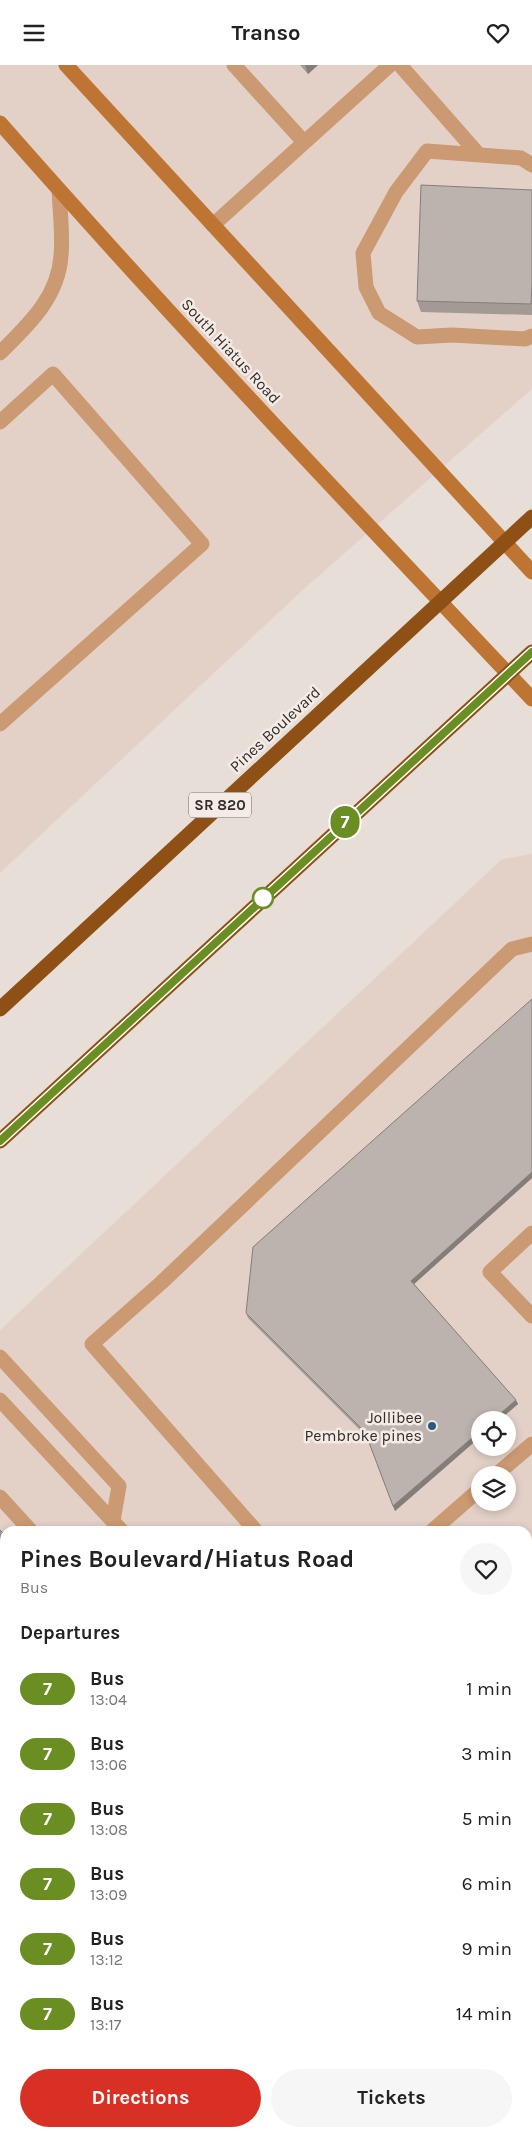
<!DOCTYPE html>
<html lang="en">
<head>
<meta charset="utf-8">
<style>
  body { margin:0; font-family:Karla,sans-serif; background:#f6f6f6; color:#222; height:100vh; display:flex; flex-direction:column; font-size:19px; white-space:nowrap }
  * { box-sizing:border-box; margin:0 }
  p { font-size:16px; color:#767676 }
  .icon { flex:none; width:28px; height:28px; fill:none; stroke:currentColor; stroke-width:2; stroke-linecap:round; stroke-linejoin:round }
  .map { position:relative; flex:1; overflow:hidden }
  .panel { position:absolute; left:0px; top:1461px; width:532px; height:611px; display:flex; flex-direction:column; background:#fff; border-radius:15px 15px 0 0; box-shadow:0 2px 8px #0003 }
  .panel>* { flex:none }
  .badge { padding:0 10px; border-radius:16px; font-size:18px; line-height:32px }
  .fabs { position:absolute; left:471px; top:1346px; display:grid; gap:10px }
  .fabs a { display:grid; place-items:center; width:45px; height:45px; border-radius:50%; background:#fff; box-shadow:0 2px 8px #0003; font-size:25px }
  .map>.badge { position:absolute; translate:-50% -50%; box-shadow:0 0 0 2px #fff }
  h2 { padding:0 20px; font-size:19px; line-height:45px }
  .round { display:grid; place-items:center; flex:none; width:52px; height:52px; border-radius:26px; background:#f6f6f6 }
  .overview { display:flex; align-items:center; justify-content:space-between; height:85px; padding:0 20px }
  h1 { font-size:24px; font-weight:700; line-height:38px }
  .action { display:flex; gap:10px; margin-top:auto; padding:10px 20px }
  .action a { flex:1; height:58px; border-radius:30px; background:#d93025; color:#fff; font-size:20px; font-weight:700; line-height:58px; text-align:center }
  .action a+a { background:#f6f6f6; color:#222 }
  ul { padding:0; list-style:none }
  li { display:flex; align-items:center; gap:15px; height:65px; padding:0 20px }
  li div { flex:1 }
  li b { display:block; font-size:19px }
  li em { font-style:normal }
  li .badge { min-width:55px; font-weight:700; text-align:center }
  header { display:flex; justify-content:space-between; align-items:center; height:65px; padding:0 20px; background:#fff; font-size:22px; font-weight:700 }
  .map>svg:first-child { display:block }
</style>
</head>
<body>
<header><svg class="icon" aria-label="menu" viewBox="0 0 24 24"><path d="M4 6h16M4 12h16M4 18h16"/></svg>Transo<svg class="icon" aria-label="heart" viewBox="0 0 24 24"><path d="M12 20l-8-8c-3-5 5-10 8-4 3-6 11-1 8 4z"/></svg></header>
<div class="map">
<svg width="532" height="2072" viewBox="0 0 532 2072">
  <rect width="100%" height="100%" fill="#e8ded8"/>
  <path fill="#e3d1c8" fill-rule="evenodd" d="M0,0H532V324L306,522L0,808Z
    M532,789V2072H52L48,2068H528V1466H5V2017L0,2011V1265L502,794ZM480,1355H508V1382H480ZM480,1410H508V1438H480Z"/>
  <path fill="#4ca7df" stroke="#4483a9" d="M0,2043H5V2068H49L53,2072H0Z"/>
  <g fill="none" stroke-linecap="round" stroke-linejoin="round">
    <path stroke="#cb9972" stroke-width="15" d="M234,0L303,76
      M400,0L479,90
      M532,100L521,93L427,86L396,127L363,188L366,222L379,248L417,272L452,270L525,274L532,271
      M213,160L390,0
      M0,288C28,260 58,233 61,191C63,170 60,147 59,125
      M0,357L53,309L202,479L0,659
      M532,1168L490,1207L532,1251
      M0,1292L119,1421L113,1456
      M0,1335L122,1466
      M496,1410L532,1379
      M0,1432L31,1466
      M256,1466L92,1279L162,1217L512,884L532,879
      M432,1466L480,1424
      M0,1639L5,1634
      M528,1876L532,1872
      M0,1880L5,1876
      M0,1897L5,1905
      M528,1898L532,1903
      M68,2068L72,2072"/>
    <path stroke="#be7433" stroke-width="15" d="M66,0L532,507
      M0,58C172,254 353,444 532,634"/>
    <path stroke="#8e5015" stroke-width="15" d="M0,944L532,452
      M0,1076L532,587"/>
  </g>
  <path fill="#a39a96" d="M300,0H318L308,9Z
    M532,125V250L421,247L417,236Z
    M532,934V1113L414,1219L518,1339L395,1446L367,1372L248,1253L246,1248Z"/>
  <path fill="#847d7a" d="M305,0H318L308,9Z
    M532,1107V1113L413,1220L411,1216Z
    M516,1335L518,1339L499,1355H493Z
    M480,1366V1372L395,1446L393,1441Z
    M5,1581V1598L0,1603V1585Z"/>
  <path fill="#bdb3ae" stroke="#847d7a" d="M421,120L532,125V220L531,239L417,236Z
    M532,934V1107L411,1216L516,1335L493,1355H480V1366L393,1441L365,1367L246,1248L253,1182Z
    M0,1465L5,1470V1581L0,1585Z
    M528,1952L532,1957V2072H239L244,2068H528Z
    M173,2068H202L206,2072H168Z
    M202,2068H244L239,2072H206Z"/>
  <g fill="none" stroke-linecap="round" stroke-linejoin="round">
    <g stroke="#fff" stroke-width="11">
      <path id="line" d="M0,1076L532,587"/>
    </g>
    <use href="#line" stroke="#6b8e23" stroke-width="8"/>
  </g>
  <circle fill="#fff" stroke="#6b8e23" stroke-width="2.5" cx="263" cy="833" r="10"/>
  <circle fill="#2c5b7a" stroke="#f5ebe5" stroke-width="2" cx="432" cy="1361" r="5"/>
  <g text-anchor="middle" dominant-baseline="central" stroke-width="5" stroke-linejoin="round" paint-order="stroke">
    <rect fill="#f5ebe5" stroke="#6c6764" stroke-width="1" x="189" y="727.5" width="62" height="25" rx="4"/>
    <g font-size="15" font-weight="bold" fill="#322e2c">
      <text x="220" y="740">SR 820</text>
    </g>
    <g font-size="16" fill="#322e2c" stroke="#f5ebe5">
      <text transform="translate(231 286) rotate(47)">South Hiatus Road</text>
      <text transform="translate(275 664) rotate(-43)">Pines Boulevard</text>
    </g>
    <g font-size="16" fill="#322e2c" stroke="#f5ebe5" text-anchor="end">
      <text x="422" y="1352">Jollibee<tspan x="422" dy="18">Pembroke pines</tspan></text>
    </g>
  </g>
</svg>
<div class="fabs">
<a><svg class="icon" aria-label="locate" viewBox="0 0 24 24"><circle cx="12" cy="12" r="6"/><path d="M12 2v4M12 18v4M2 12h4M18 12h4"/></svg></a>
<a><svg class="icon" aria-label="layers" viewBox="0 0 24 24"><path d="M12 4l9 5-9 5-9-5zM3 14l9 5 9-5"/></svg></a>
</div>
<b class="badge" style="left:345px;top:757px;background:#6b8e23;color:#fff">7</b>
<section class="panel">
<div class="overview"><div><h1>Pines Boulevard/Hiatus Road</h1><p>Bus</p></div><a class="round"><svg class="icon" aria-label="heart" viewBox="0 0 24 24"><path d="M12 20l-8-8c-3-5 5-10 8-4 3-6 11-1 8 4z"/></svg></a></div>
<h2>Departures</h2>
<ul>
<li><span class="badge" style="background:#6b8e23;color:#fff">7</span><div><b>Bus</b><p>13:04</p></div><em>1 min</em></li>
<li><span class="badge" style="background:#6b8e23;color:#fff">7</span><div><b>Bus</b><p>13:06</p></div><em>3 min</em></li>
<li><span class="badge" style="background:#6b8e23;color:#fff">7</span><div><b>Bus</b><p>13:08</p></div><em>5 min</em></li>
<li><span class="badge" style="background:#6b8e23;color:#fff">7</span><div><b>Bus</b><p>13:09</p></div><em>6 min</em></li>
<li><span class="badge" style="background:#6b8e23;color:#fff">7</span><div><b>Bus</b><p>13:12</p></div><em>9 min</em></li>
<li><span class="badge" style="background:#6b8e23;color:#fff">7</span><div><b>Bus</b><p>13:17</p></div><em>14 min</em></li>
</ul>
<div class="action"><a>Directions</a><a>Tickets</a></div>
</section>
</div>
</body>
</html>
